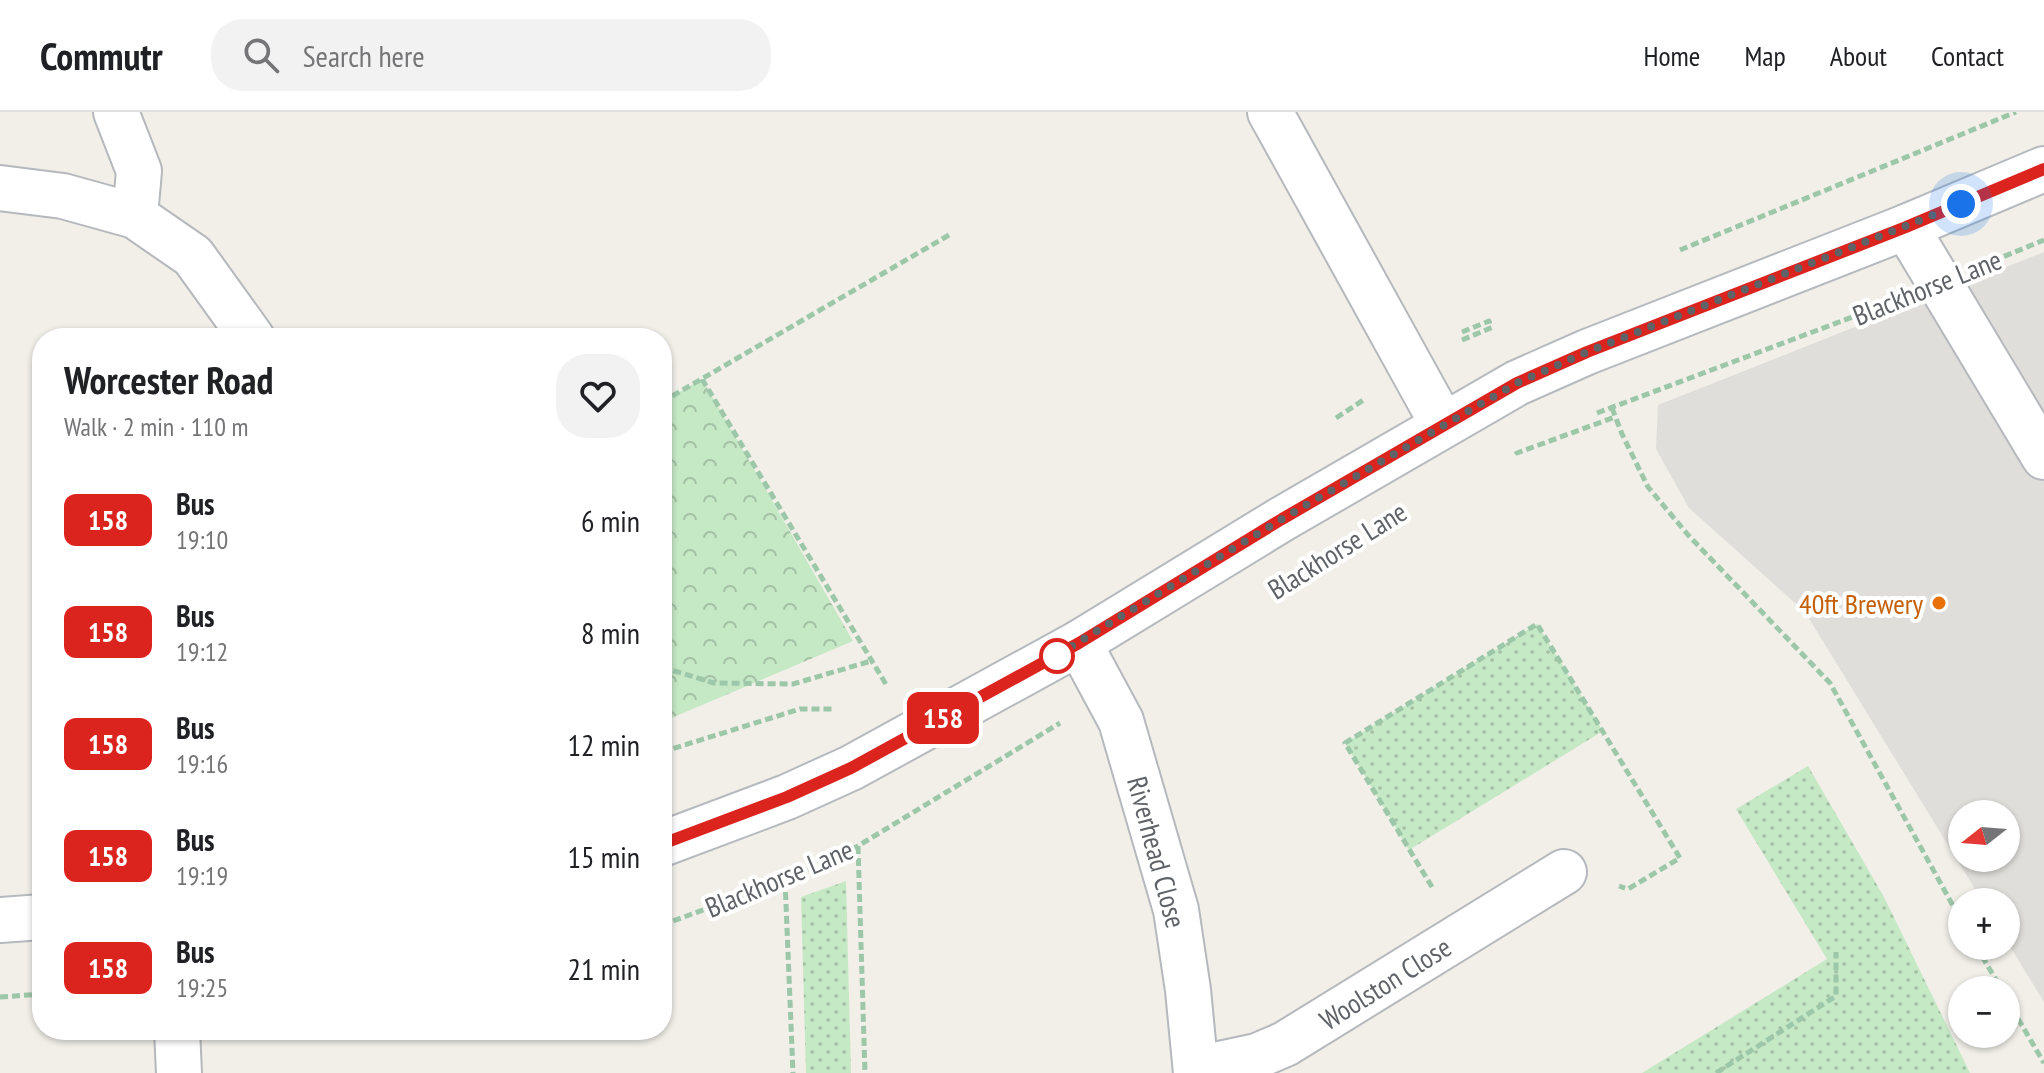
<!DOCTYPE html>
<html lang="en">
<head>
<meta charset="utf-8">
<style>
  body { margin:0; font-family:"PT Sans Narrow",sans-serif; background:#f2f2f2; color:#202124; height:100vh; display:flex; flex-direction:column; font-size:30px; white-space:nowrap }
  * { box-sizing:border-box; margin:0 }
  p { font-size:26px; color:#757577 }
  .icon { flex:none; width:44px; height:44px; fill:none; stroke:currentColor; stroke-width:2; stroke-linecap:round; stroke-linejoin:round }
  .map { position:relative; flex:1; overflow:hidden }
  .side { position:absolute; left:32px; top:216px; width:640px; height:712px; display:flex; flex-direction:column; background:#fff; border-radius:32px; box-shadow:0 2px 6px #0004 }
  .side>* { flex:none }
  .badge { padding:0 16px; border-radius:12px; font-size:28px; line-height:52px }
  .needle { width:52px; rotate:253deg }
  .fabs { position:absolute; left:1948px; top:688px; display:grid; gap:16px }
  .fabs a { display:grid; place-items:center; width:72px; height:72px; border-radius:50%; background:#fff; box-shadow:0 2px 6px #0004; font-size:40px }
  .you { position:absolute; width:40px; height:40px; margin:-20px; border:6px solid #fff; border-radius:50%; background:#1a73e8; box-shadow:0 0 0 12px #1a73e833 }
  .map>.badge { position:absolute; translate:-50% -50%; box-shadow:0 0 0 4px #fff }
  .round { display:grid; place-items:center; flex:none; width:84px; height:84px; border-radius:32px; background:#f2f2f2 }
  .overview { display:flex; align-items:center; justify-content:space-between; height:136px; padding:0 32px }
  h1 { font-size:38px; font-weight:800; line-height:60px }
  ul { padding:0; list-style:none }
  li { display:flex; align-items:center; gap:24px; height:112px; padding:0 32px }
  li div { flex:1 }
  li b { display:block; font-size:30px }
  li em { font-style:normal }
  li .badge { min-width:88px; font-weight:700; text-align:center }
  header { display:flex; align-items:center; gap:48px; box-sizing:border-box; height:112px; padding:0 40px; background:#fff; border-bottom:2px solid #e0e0e0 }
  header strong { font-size:38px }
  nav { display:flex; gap:44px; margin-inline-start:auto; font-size:28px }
  .search { width:560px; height:72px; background:#f2f2f2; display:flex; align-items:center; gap:20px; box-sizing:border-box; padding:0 28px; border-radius:32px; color:#757577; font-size:30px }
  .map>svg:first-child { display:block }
</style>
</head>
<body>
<header>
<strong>Commutr</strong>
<div class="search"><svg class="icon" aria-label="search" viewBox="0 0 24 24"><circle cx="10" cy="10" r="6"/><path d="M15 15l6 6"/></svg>Search here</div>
<nav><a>Home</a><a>Map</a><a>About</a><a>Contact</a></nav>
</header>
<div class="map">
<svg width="2044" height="961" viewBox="0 0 2044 961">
  <defs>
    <pattern id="grass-dots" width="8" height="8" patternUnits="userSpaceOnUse" patternTransform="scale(2)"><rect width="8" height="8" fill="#c5e8c5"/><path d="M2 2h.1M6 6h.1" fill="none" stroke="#a3c0a4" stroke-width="1.8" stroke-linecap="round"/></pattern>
    <pattern id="forest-crowns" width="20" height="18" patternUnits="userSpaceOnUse" patternTransform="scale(2)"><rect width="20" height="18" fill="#c5e8c5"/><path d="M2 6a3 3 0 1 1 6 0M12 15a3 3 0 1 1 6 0" fill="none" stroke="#a3c0a4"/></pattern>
  </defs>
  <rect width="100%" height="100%" fill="#f1efe8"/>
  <path fill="#e0deda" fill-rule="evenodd" d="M2044,140V890L2006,828V790H1983L1805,500L1689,396L1656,337L1658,293ZM1962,702H2006V746H1962Z"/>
  <path fill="url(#grass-dots)" d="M1537,512L1603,619L1409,738L1345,631Z
    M1808,654L1884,785L1970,961H1642L1827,847L1736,697Z
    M846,769L851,961H806L801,785Z"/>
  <path fill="url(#forest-crowns)" d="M702,267L853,529L662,610V290Z"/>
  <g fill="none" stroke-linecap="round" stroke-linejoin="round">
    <g stroke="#b5b8bc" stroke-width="48">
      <path id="street" d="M116,0L139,59L135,104
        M1270,0L1443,313
        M0,76L63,84L135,104L193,144L252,226
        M1906,115L2044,345
        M1079,531L1121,609L1176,798L1188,878L1196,961
        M177,918L179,961
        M1196,957L1257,944L1285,932L1564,760"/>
    </g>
    <g stroke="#b6babf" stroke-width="48">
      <path id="secondary" d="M662,732L787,685L851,656L1079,531L1282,407L1517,271L1587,240L1906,115L2044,57
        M0,808L42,805"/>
    </g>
    <path stroke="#9cc7a9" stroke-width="5" stroke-dasharray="8 4" stroke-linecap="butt" d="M1680,138L2016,0
      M1993,149L2044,128
      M1462,220L1489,209L1490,213
      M1462,228L1493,215
      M702,267L887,574
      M662,290L949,123
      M1612,296L1622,322L1648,375L1689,424L1830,571L1962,810
      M1597,301L1887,192
      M1336,306L1365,287
      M1516,339L1517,341L1615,305
      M662,555L714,571L793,572L871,549
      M662,640L800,597H834
      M858,734L865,961
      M785,768L793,961
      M1432,775L1345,631L1537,512L1680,746L1628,777L1619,774
      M662,793L667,812
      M662,813L785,768L858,734L1060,611
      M1976,834L2002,878
      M0,885L42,882
      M2006,886L2044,951
      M1716,961L1836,884V840"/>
    <use href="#street" stroke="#fff" stroke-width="44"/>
    <use href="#secondary" stroke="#fff" stroke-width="44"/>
  </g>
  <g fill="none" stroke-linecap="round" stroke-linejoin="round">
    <g stroke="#fff" stroke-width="18">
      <path id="line" d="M662,732L787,685L851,656L1079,531L1282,407L1517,271L1587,240L1906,115L2044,57"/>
    </g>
    <use href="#line" stroke="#dc241f" stroke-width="12"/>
    <path stroke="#5f6368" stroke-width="8" stroke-dasharray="0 14.4" d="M1057,544L1052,546L1282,407L1517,271L1587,240L1961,92"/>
  </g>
  <circle fill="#e8710a" stroke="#fff" stroke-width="3" cx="1939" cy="491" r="8"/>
  <circle fill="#fff" stroke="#dc241f" stroke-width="4" cx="1057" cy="544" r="16"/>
  <g text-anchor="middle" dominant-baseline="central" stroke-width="8" stroke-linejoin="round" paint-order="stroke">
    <g font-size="28" fill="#5f6368" stroke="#fff">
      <text transform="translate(1927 175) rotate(-22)">Blackhorse Lane</text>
      <text transform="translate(1337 438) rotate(-32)">Blackhorse Lane</text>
      <text transform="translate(1157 740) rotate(75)">Riverhead Close</text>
      <text transform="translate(779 766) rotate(-23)">Blackhorse Lane</text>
      <text transform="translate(1385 871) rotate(-32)">Woolston Close</text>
    </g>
    <g font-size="28" fill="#c56008" stroke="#fff" text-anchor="end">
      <text x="1923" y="491">40ft Brewery</text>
    </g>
  </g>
</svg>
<div class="fabs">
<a><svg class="needle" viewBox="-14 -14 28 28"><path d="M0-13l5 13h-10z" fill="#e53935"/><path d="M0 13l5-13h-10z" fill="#757577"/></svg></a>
<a>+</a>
<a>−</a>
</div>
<div class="you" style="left:1961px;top:92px"></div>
<b class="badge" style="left:943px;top:606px;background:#dc241f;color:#fff">158</b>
<section class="side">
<div class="overview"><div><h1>Worcester Road</h1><p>Walk · 2 min · 110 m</p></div><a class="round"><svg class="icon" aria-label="heart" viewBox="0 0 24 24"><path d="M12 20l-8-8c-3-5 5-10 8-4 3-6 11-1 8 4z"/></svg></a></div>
<ul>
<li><span class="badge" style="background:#dc241f;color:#fff">158</span><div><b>Bus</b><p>19:10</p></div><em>6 min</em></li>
<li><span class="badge" style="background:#dc241f;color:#fff">158</span><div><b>Bus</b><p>19:12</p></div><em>8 min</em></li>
<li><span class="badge" style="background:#dc241f;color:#fff">158</span><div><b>Bus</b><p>19:16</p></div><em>12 min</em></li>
<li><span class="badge" style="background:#dc241f;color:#fff">158</span><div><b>Bus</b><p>19:19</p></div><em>15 min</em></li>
<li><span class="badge" style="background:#dc241f;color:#fff">158</span><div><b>Bus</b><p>19:25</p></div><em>21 min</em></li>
</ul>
</section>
</div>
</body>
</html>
